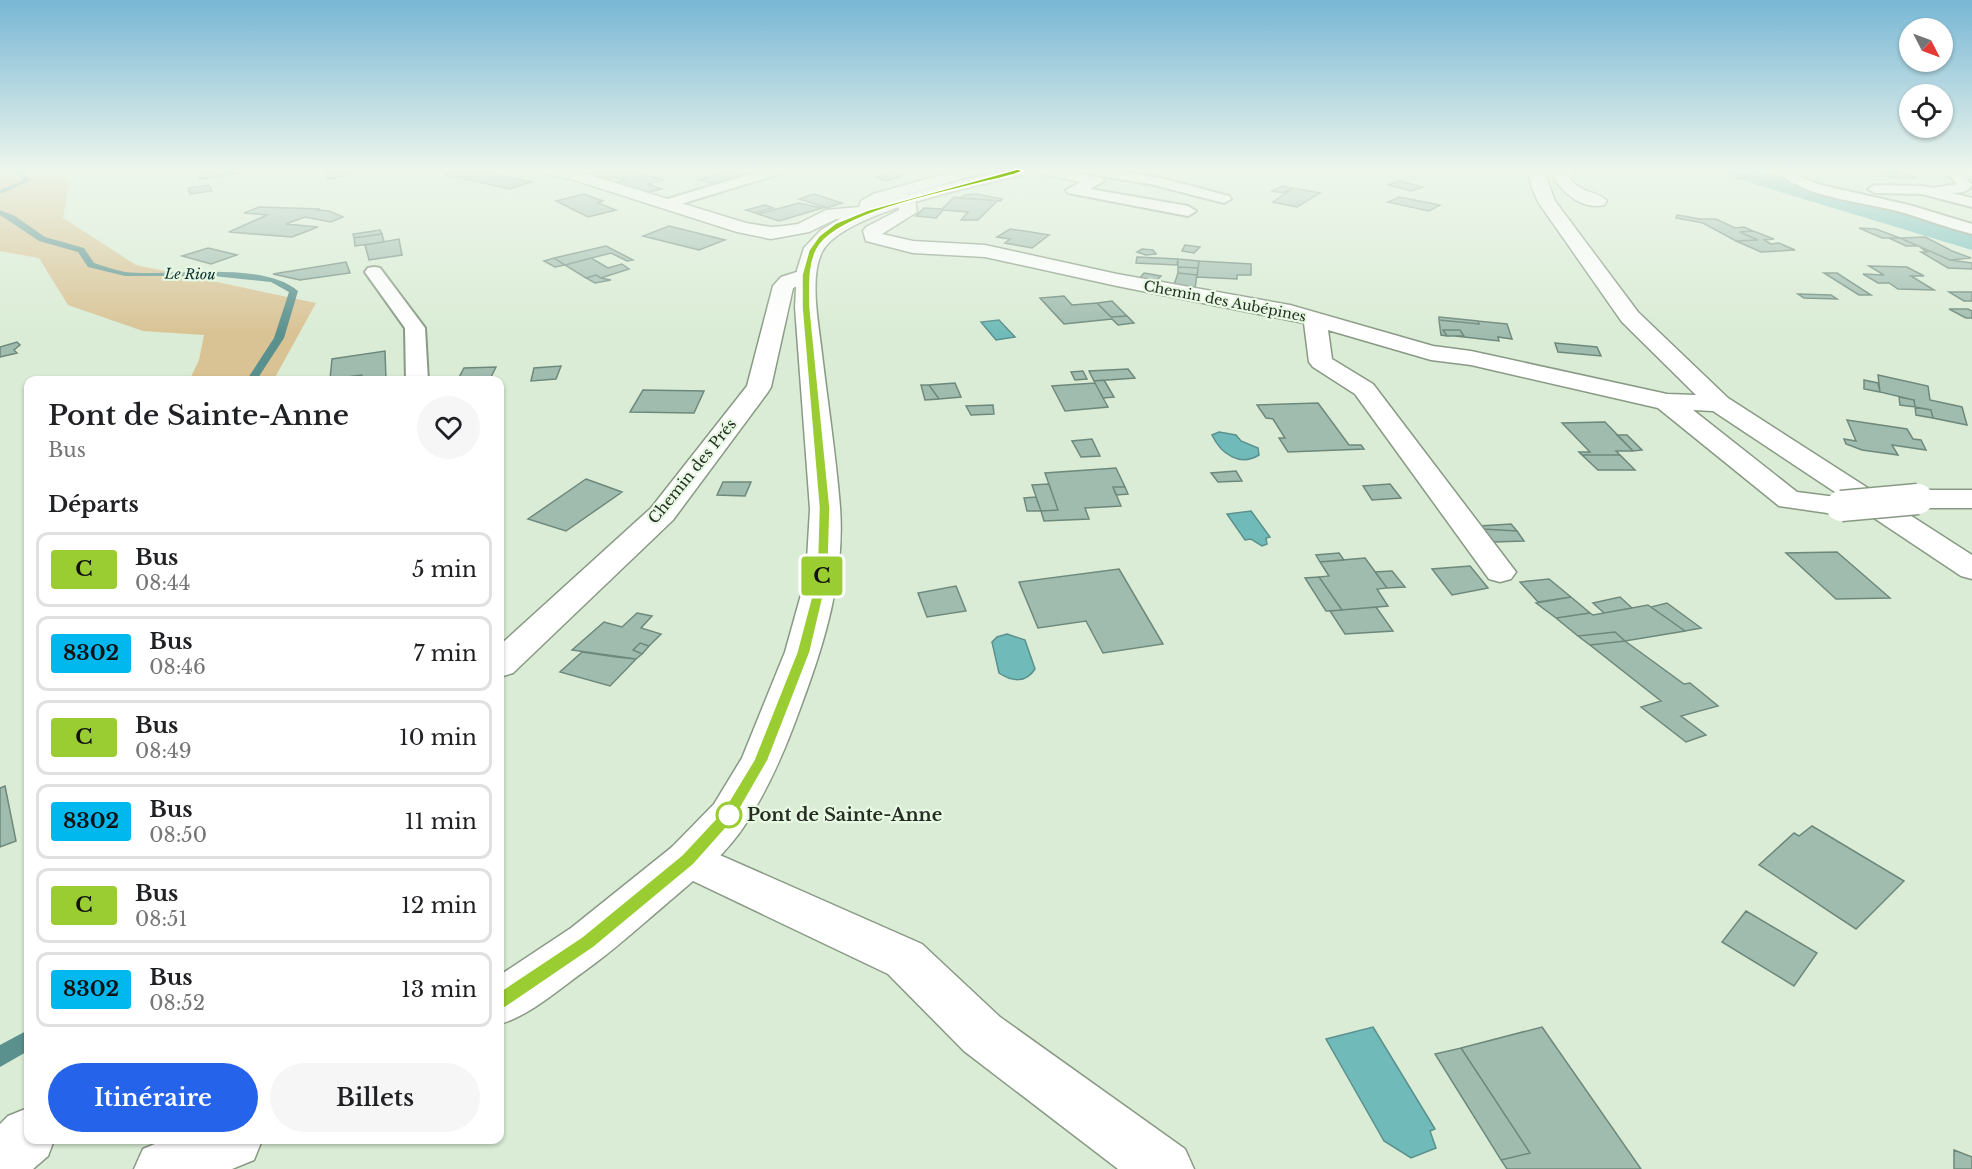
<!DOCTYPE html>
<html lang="fr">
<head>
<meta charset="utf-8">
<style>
  body { margin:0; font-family:"Libre Baskerville",serif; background:#f6f6f6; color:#202124; height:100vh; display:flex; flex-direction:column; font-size:22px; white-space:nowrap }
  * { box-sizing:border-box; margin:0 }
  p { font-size:20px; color:#757577 }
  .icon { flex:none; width:33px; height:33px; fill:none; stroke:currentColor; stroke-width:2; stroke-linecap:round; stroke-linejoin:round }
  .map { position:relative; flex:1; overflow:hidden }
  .panel { position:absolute; left:24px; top:376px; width:480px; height:768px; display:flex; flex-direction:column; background:#fff; border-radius:12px; box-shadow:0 2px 4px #0004 }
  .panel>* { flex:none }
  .badge { padding:0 12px; border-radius:4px; font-size:21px; line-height:39px }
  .needle { width:39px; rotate:132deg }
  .fabs { position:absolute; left:1899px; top:18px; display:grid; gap:12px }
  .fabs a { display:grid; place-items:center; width:54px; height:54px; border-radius:50%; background:#fff; box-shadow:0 2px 4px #0004; font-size:30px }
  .map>.badge { position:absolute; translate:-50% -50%; box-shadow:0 0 0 3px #fff }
  h2 { padding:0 24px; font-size:22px; line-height:54px }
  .round { display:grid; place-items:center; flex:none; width:63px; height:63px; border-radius:32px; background:#f6f6f6 }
  .head { display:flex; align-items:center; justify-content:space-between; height:102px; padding:0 24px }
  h1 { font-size:28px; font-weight:600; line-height:45px }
  .button { display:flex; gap:12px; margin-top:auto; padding:12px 24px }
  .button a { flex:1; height:69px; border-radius:36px; background:#2563eb; color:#fff; font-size:24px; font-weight:600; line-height:69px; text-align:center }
  .button a+a { background:#f6f6f6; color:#202124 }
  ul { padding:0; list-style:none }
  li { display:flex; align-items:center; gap:18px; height:75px; margin:0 12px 9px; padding:0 12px; border:3px solid #e0e0e0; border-radius:12px }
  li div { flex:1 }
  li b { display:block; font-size:22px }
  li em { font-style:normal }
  li .badge { min-width:66px; font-weight:700; text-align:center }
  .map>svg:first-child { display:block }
</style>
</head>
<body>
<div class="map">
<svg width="1972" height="1169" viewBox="0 0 1972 1169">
  <rect width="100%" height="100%" fill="#daecd5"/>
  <path fill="#d9c395" d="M0,171H71L63,218L136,265L316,303L273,381H189L199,360L204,335L143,331L68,305L39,258L0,251Z"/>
  <path fill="#70bbb9" stroke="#5a908d" stroke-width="1.5" d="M999,320L1015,337L996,340L981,322Z
    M1219,432L1236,435L1241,441L1258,448L1259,455C1240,467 1221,454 1212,435Z
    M1251,511L1270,537L1266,538L1267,544L1262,546L1251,539L1245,540L1227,514Z
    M1007,634L1025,640L1035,669C1026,683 1012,682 999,673L992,642L997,637Z
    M1373,1027L1435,1129L1430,1131L1436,1148L1411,1158L1384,1141L1326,1039Z"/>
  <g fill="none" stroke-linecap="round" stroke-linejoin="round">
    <path fill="#5a908d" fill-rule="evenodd" d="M13,171H20L32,180L0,194V190L24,180Z
      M0,210L15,216L45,237L84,248L94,263C104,266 115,270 125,272C171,277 263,260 298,291L284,338L256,381H246L274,338L289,292L271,282L213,276H125L88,267L78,252L39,241L0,215Z
      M28,1030V1051L0,1067V1045Z"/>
    <path fill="#70bbb9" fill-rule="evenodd" d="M1724,171H1760L1972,233V250L1728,176Z"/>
  </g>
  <path fill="#a0bcaf" stroke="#6e897c" stroke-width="1.5" d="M199,171H246V172L199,179Z
    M323,171H348L351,174L328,179Z
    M454,171H480L531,182L510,189L443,174Z
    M601,171H628L607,179L588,175Z
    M628,171L642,172L620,179L612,176Z
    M729,171L748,176L718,185L699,180Z
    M1879,171H1900L1916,178H1893Z
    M893,172L904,175L886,181L875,177Z
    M640,173L663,180L648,184L662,189L648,192L615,183L626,180L620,179Z
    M1399,181L1423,187L1411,191L1388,185Z
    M209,185L212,191L190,194L188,188Z
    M1282,186L1293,188L1283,193L1272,191Z
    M1293,188L1320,193L1297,207L1273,202Z
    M584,194L603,201L598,203L616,210L588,217L556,201Z
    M814,194L842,203L827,208L799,199Z
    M977,194L1002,199L1001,201L961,198L964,195Z
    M954,197L961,198L997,201L978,220H961L968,212L943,210L936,218L916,216L924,208L942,209Z
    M1399,197L1440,205L1429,211L1388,202Z
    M799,203L822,208L779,221L758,214Z
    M765,205L773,208L755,213L746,210Z
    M259,207L320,209L318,210L329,211L343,217L331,222L305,217L286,224L318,227L292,237L229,232L267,215L244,213Z
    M1677,215L1700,219H1716L1735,228L1744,227L1753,231L1740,232L1758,240L1736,241L1703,223L1676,218Z
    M669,226L725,240L699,250L643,236Z
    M1859,228L1876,229L1900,238H1882Z
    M1010,229L1031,232L1049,235L1032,248L1005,243L1010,239L997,237Z
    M380,230L382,234L354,238L353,234Z
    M1753,231L1774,239L1764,240L1771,244L1779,243L1795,250L1761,252L1736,241L1758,240L1740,232Z
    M382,234L384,242L355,246L354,238Z
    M1925,237L1952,251L1971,258L1950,260L1900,238Z
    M1889,238H1900L1918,246H1906Z
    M399,239L402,255L369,260L365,245Z
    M1185,245L1200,247L1194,253L1182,251Z
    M606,246L633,260L627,261L611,253L565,265L554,258Z
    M1918,246L1950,260L1972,263V269L1948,268L1921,252H1927Z
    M208,248L237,255L211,264L182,256Z
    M1142,249L1153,250L1156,254L1146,255L1137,252Z
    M1137,257L1178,259L1177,265L1136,263Z
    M554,258L565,265L555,267L544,261Z
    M591,258L608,268L622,264L629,269L601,278L596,275L586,278L565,265Z
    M1178,259L1199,261L1198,268L1178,267Z
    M1199,261L1251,264V275H1237V279L1197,277Z
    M346,262L350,273L300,280L273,274Z
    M1869,266L1907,267L1924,276H1911L1934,290L1898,289L1889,283H1878L1863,274L1884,275Z
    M1178,267L1198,268L1197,275L1178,273Z
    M1144,273L1161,276L1156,281L1139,279Z
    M1178,273L1197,275L1195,288L1174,285Z
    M1824,273H1837L1871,295H1859Z
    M596,275L601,278L611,280L595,283L586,278Z
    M1949,292H1972V301H1964Z
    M1798,294L1831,295L1837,299L1804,298Z
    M1064,296L1072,305L1097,303L1111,317L1127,316L1134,323L1118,325L1112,319L1064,324L1040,298Z
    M1112,301L1127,316L1111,317L1097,303Z
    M1949,309H1968L1972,311V318H1966Z
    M1439,317L1478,321L1479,324L1439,320Z
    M1439,320L1479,324L1478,321L1507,324L1512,339L1498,337L1499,341L1455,336H1464L1460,330H1443L1447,336L1441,335Z
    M1443,330H1460L1464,336H1447Z
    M17,342L20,345L14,350L17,353L0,357V347Z
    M1555,343L1597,347L1601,356L1558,352Z
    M385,351L386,380L362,381V375L330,379L332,359Z
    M561,366L556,379L531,381L534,368Z
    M496,367L489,381H457L464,368Z
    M1128,369L1135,378L1094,381L1089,371Z
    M1083,371L1087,379L1075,380L1071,372Z
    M1878,375L1928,386L1930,400L1962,407L1967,425L1933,418L1931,410L1915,407L1914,400L1880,392Z
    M1104,380L1114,397L1103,398L1094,381Z
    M1864,380L1878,383L1880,392L1864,389Z
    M955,383L961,397L939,399L929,385Z
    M1095,383L1108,407L1065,411L1052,386Z
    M921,385H929L939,399L925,400Z
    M643,390L704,391L694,413L630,412Z
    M1899,397L1914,400L1915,407L1900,405Z
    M1318,403L1349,445H1361L1364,449L1288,452L1279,438H1285L1273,419L1266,418L1257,405Z
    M993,405L994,414L971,415L966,406Z
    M1915,407L1931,410L1933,418L1916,415Z
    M1847,420L1907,429L1913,439L1921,440L1926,450L1892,445L1898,455L1862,450L1846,444L1844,439L1856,441Z
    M1605,422L1633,451H1616L1620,455H1582L1579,452H1590L1562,423Z
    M1617,435H1627L1642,450L1633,451Z
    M1092,439L1100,456L1081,457L1072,441Z
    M1582,455H1620L1635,470H1598Z
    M1116,468L1125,487H1113L1121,506L1085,508L1089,519L1044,521L1041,511L1058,510L1045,473Z
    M1236,471L1242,481L1218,482L1211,473Z
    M586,479L622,492L566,531L528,519Z
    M723,482H751L745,496L717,495Z
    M1049,484L1058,510L1041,511L1032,485Z
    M1390,484L1401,498L1372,500L1363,486Z
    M1113,487H1125L1128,494L1116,495Z
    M1036,497L1041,511H1027L1024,498Z
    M1511,524L1517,531L1483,529L1480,526Z
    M1483,529L1517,531L1524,541L1493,542Z
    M1837,552L1890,598L1836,599L1786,553Z
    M1339,553L1344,560L1320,562L1316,555Z
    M1365,558L1387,588L1377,589L1388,606L1342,610L1319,577L1329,576L1320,562Z
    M1470,566L1488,588L1452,595L1432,569Z
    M1119,569L1163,644L1103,653L1086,621L1038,628L1019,582Z
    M1392,571L1405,587L1387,588L1375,572Z
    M1319,577L1342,610L1326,611L1305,578Z
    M1549,579L1571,597L1538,602L1520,582Z
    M956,586L966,611L927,617L918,593Z
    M1571,597L1590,613L1556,618L1536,603Z
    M1620,597L1632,608L1604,613L1593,603Z
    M1667,603L1701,628L1685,631L1651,607Z
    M1648,605L1685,631L1625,641L1615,632L1578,636L1556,618L1590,613L1593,615Z
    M1376,607L1393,631L1345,634L1330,611Z
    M637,613L652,616L641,628L661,634L649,646L640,643L633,650L642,654L636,659L572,650L604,622L622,627Z
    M1615,632L1625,641L1590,645L1578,636Z
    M1625,641L1684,684L1690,683L1718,706L1681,716L1706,735L1686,742L1641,707L1661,701L1590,645Z
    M640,643L649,646L642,654L633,650Z
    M582,652L616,657L636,659L610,686L560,672Z
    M5,786L16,841L0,847V788Z
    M1812,826L1904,881L1856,929L1759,865L1794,833L1799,836Z
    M1746,911L1817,953L1794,986L1722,942Z
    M1542,1027L1641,1169H1507L1501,1160L1530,1153L1461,1048Z
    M1461,1048L1530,1153L1501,1160L1435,1054Z
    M1954,1150L1972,1157V1169H1954Z"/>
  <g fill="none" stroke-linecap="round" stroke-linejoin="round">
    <g stroke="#889984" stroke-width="4">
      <path id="service" d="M761,171H781L779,174L671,207H661L659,204L661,201Z
        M1041,171H1067L1102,178L1104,181L1090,189L1188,206L1196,211L1188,216L1068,193L1066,190L1081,182L1043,174Z
        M1088,171C1136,168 1183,184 1229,196L1231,199L1224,203L1150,184L1095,175Z
        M1949,171H1972V178H1966L1972,185C1967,193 1960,192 1951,193L1972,198V207L1922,194L1875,193L1868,189L1875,185L1922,186L1933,188L1957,184L1947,173Z
        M1798,176L1821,185L1909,205L1972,224V234C1948,228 1925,219 1901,212C1877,205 1805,196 1791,180Z
        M374,267L380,268L425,328L428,381H406L405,328L365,272L368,268Z"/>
    </g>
    <g stroke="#889984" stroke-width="3">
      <path id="minor" d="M544,171L580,172L746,223L771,227L784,226L798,224L826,210L859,207L861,201L873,194L955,171H979L977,174L907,195L915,200L917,212L882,234L913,241L985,245L1117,274L1290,305L1433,346L1471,351L1667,394L1696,395L1622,322L1538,202L1531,185L1528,171H1544L1555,201L1638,312L1728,398L1972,555V579L1961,576L1856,506L1852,512L1841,515L1779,506L1658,408L1471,365L1431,360L1328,330L1332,359L1373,384L1516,572L1511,579L1500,582L1489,579L1355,394L1313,367L1309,362L1304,323L1117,286L985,257L913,253L866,241L863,231L866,227L899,210V197L877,207L879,211L876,215L836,219L809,232L771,239L737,232L571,179L546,174ZM1693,410L1713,411L1844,498L1797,492Z
        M1560,171H1572L1574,174L1570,179C1583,194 1598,191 1607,201L1604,205C1583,210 1564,194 1554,178Z
        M1776,171H1794L1806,180L1798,185L1792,183Z
        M806,269L813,271L816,275L813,279L793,288L771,387L768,392L673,520L513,673L500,677V645L651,508L747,386L773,286L781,277Z
        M1918,490H1972V508H1918L1908,505L1903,499L1908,493Z
        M688,841L922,944L1000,1017L1185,1149L1194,1169H1118L964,1051L888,974L672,871L666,859L672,847Z
        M28,1108V1140H54L48,1156L33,1169H0V1124L8,1116Z"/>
    </g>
    <g stroke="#889984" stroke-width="3">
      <path id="primary" d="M1002,171H1028L1026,174C981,185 842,212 822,252C809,278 819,326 822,354C828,405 836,456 840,507C845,576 825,642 801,706C786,748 769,788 745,825C725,856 693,881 665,905C639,927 614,950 586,970C559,989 531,1015 500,1024V975L571,928L672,847L714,804L742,758L785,652L806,577L810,509L795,307L797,270L804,248L821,230L843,217L871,206L935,187Z
        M164,1140H262L254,1160L232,1169H134L143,1149Z"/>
    </g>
    <path stroke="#798576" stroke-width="2" stroke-dasharray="2 2" stroke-linecap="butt" d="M1729,171L1753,179"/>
    <use href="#service" fill="#fff" fill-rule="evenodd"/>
    <use href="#minor" fill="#fff" fill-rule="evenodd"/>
    <use href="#primary" fill="#fff" fill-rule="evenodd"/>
    <g stroke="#889984" stroke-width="33" stroke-linecap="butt">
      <path id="minor-bridge" d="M1841,506L1918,499"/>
    </g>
    <use href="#minor-bridge" stroke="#fff" stroke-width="30"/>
  </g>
  <linearGradient id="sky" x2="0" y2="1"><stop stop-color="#78b7d5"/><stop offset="0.51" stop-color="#eef6ec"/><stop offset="1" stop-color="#eef6ec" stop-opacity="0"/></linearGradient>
  <rect width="1972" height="334" fill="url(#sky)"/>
  <path fill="#9acd32" stroke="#fff" stroke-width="1.5" d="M1018,169L1023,171C1013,176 1000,178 988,181C948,192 837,212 817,249C808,266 810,288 810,307L830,508L828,576L810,652L768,760L734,819L694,864L594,947L506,1007L500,1010L493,1007L491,1002L493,996L582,937L682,855L723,811L754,760L797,652L817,576L819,508L802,307V275L809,250L819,236L836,223L868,210Z"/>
  <circle fill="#fff" stroke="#9acd32" stroke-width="3" cx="729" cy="815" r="12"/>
  <g text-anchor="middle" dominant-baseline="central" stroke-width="4.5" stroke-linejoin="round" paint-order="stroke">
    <g font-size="14" font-style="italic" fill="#0b3130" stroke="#e7f9e2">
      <text transform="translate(190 274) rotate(1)">Le Riou</text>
    </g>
    <g font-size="14" fill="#262d25" stroke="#e7f9e2">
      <text transform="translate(1225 301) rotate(11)">Chemin des Aubépines</text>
    </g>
    <g font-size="15" fill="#262d25" stroke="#e7f9e2">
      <text transform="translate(692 471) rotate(-51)">Chemin des Prés</text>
    </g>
    <g font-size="18" font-weight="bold" fill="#262d25" stroke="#e7f9e2" text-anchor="start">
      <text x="747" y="815">Pont de Sainte-Anne</text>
    </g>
  </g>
</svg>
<div class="fabs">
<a><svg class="needle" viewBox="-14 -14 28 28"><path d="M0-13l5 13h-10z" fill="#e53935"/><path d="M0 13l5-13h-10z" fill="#757577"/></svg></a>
<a><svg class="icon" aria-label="locate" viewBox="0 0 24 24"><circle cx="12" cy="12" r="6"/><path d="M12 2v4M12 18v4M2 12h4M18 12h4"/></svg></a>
</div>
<b class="badge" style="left:822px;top:576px;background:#9acd32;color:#111">C</b>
<section class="panel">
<div class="head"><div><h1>Pont de Sainte-Anne</h1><p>Bus</p></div><a class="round"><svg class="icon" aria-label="heart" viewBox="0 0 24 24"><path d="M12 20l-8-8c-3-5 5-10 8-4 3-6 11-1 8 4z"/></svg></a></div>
<h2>Départs</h2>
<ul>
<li><span class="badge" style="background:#9acd32;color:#111">C</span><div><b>Bus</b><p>08:44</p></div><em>5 min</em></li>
<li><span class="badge" style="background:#00b7ee;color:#111">8302</span><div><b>Bus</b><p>08:46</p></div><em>7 min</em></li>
<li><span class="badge" style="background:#9acd32;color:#111">C</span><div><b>Bus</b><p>08:49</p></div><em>10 min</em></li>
<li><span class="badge" style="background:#00b7ee;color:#111">8302</span><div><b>Bus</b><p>08:50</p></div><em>11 min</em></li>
<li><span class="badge" style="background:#9acd32;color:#111">C</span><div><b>Bus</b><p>08:51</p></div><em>12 min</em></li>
<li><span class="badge" style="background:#00b7ee;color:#111">8302</span><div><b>Bus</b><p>08:52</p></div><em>13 min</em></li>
</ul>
<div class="button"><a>Itinéraire</a><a>Billets</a></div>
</section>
</div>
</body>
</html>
